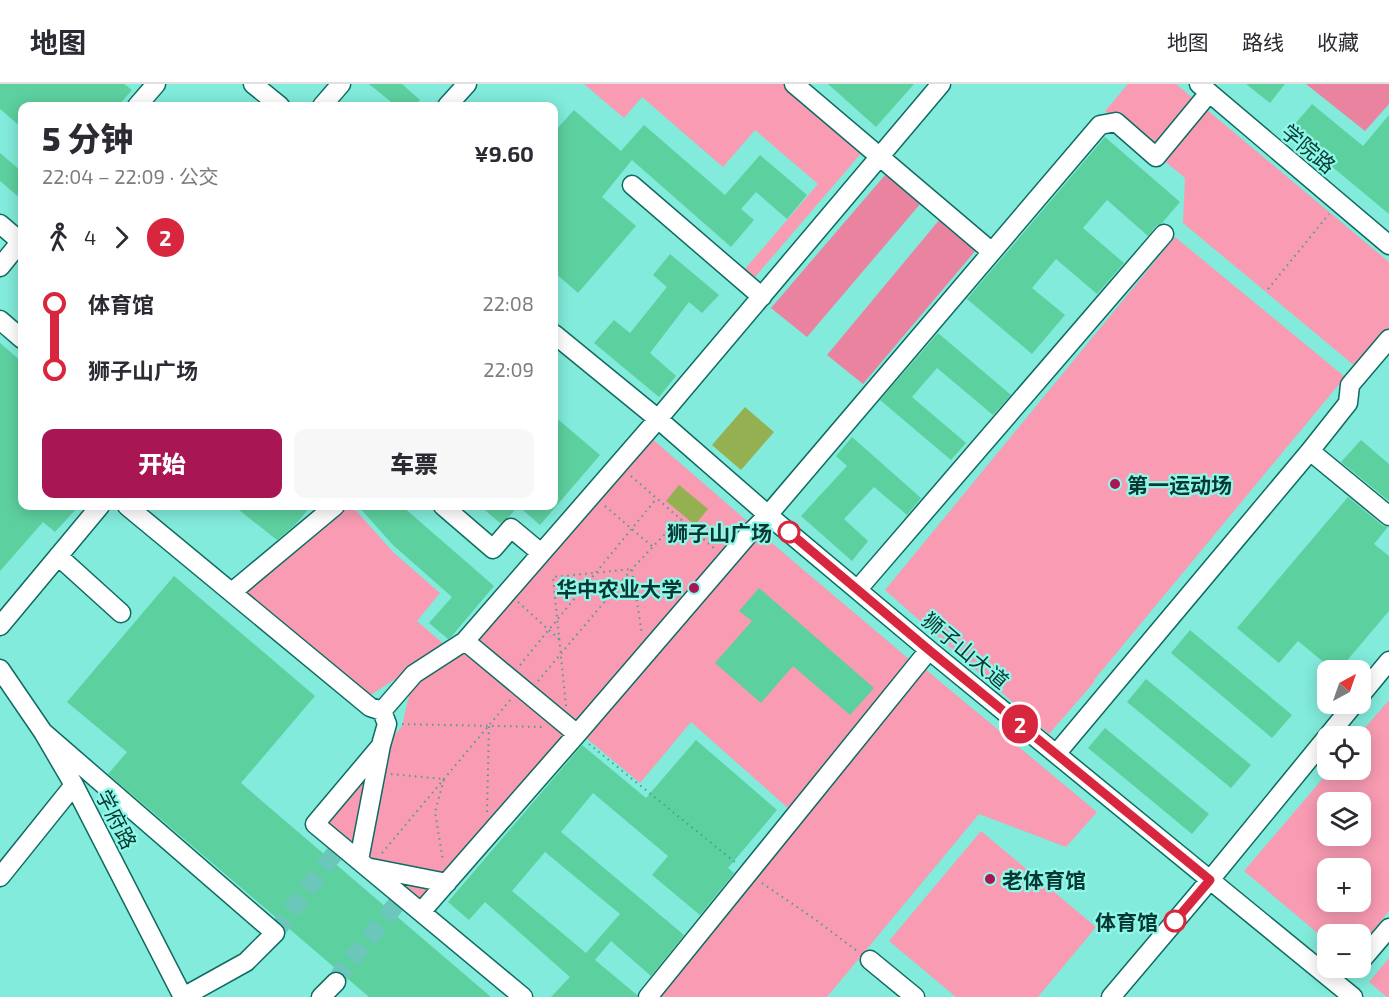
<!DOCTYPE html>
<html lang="zh">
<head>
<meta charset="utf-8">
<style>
  body { margin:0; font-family:"Exo 2","Noto Sans SC",sans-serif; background:#f7f7f7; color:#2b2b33; height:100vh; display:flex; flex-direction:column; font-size:22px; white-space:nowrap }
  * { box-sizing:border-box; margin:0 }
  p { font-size:20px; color:#7c7c81 }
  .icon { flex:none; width:33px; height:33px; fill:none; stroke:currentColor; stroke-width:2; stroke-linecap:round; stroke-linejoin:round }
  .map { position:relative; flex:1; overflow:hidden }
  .side { position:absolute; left:18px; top:18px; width:540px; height:408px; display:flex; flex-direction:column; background:#fff; border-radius:12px; box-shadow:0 3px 15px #0003 }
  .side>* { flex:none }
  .badge { padding:0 12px; border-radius:20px; font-size:21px; line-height:39px }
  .needle { width:39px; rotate:40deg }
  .tools { position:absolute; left:1317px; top:576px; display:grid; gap:12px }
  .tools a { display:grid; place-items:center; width:54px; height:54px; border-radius:12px; background:#fff; box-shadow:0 3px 15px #0003; font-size:30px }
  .map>.badge { position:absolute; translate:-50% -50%; box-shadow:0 0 0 3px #fff }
  .legs { display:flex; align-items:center; gap:9px; height:66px; padding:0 24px; font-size:20px }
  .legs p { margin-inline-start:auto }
  .overview { display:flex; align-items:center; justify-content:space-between; height:102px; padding:0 24px }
  h1 { font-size:33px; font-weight:800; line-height:45px }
  .primary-button { display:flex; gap:12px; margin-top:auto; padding:12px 24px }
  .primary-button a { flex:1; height:69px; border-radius:12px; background:#a81754; color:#fff; font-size:24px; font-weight:800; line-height:69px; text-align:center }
  .primary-button a+a { background:#f7f7f7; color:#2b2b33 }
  ul { padding:0 24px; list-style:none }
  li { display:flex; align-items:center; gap:21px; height:66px; font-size:22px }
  li i { display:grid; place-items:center; width:9px; height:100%; margin:0 8px; background:currentColor }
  li i::after { content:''; width:15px; height:15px; margin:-8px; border:4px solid; border-radius:50%; background:#fff }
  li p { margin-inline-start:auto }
  li:first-child i { background:linear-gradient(#0000 50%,currentColor 0) }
  li:last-child i { background:linear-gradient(currentColor 50%,#0000 0) }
  header { display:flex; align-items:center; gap:36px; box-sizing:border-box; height:84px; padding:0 30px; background:#fff; border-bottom:2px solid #e1e1e2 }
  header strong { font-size:28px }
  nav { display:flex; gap:33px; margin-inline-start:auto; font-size:21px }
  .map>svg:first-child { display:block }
</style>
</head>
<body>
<header>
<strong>地图</strong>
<nav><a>地图</a><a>路线</a><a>收藏</a></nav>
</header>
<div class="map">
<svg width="1389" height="913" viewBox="0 0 1389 913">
  <rect width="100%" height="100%" fill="#82ebdb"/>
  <path fill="#f89bb3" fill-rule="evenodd" d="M584,0H785L863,67L755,193L745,185L818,100L755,46L723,83L642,13L624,34Z
    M1128,0H1176L1389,178V244L1356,283L1183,139L1185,94L1105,27Z
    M1175,153L1345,293L1094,596L1095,597L1049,650L885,506Z
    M650,353L747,437L568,652L421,820L323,739L402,642L412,599L465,568Z
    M341,422H352L394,469L440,509L417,537L446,562L363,616L239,508Z
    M760,449L910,576L789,725L691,638L640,699L585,653Z
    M925,585L1097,728L1066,763L979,730L827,913H653Z
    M1389,616V827L1361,861L1360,850H1328L1327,857L1244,787L1330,686H1360V652H1358ZM1328,718H1360V752H1328ZM1328,784H1360V818H1328Z
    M981,747L1096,843L1038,913H956L889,857Z
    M1389,874V913H1387L1369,898Z"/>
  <path fill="#e9839f" d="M1306,0H1389V20L1365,47Z
    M886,90L921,119L807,253L771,224Z
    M940,135L976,166L863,300L827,271Z"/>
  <path fill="#94b050" d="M745,323L774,348L741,386L712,361Z
    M679,401L708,425L695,441L666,417Z"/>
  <path fill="#5dd09f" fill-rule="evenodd" d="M0,0H124L132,6L118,22H22V44L0,25Z
    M369,0H402L420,16L415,22H396Z
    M828,0H914L876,43Z
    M1246,0H1285L1270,19Z
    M1312,20L1363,62L1389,31V130L1289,47Z
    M574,26L621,67L644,41L725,111L760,71L807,111L787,135L756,108L741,125L754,136L731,163L632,76L602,113L636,142L578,209L554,188V48Z
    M1105,53L1180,118L1162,139L1156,142L1148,152L1107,116L1083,144L1124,179L1097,210L1056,175L1032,204L1065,231L1032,270L967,215Z
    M0,69L22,88V116L0,97Z
    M670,170L719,211L702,229L689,218L650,269L676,292L659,313L594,259L614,236L630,249L667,203L653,191Z
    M938,249L1011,311L993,331L937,284L912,313L966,359L951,376L880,316Z
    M0,259L22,278V422H79L55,448L43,438L0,487Z
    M554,332L600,371L540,441L518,422L509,433L500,439L480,422H554Z
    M852,353L921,414L907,431L874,403L844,435L868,457L852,477L801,432L847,382L836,372Z
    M1361,356L1389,380V417L1341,378Z
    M1348,413L1382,441L1388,443L1374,460L1389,472V527L1339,586H1333L1298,557L1279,579L1237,544Z
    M234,422H311L296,440L277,456Z
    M358,422H402L494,502L451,553L448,555L429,539L452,513L393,461Z
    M174,492L315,612L241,699L491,913H369L108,690L127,668L67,618Z
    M759,504L874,604L850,631L793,582L761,619L715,579L752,537L739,527Z
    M1190,546L1292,631L1272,654L1171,569Z
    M1146,595L1251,681L1231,704L1127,618Z
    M1105,644L1209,730L1192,750L1088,664Z
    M696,656L777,726L728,784L734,789L700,831L652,791L668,772L593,709L561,748L684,851L651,892L611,857L595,876L637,911V913H551L570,893L485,818L469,836L448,818L582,661L646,714ZM545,768L620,830L586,869L512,807Z"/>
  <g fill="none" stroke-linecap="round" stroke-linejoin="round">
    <path stroke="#6ac7b9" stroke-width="18" stroke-dasharray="18 9" stroke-linecap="butt" d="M275,849L330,775L342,762
      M336,898L341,889L402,813"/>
    <g stroke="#0f6b61" stroke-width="21">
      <path id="minor" d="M253,0L280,22
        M794,0L992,168
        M1199,0L1389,161
        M137,22L156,0
        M322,22L341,0
        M447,22L467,0
        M632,101L762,213
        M0,140L21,158
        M0,183L22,156
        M0,236L22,255
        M554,250L658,335L768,431L929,566L1353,913
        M1310,367L1389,432
        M127,422L370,623L382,627L387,640L381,661L359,776
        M443,422L493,465L511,444L541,469
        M58,472L121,529
        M858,505L1164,150
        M232,508L335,422
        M0,542L100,422
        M465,557L577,650
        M0,585L43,648L74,701L183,913
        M1360,612L1389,577
        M382,627L414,590L465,557L658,335L941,0
        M43,648L275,849L246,878L183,913
        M379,664L315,740L523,913
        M1056,670L1310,367L1348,319L1350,301L1389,255
        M371,784L447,799
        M0,793L74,701
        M421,828L577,650L749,450L768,431L1100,41L1116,38L1156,73L1209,9
        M870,876L915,913
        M1360,878L1389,844
        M321,913L336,898
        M648,913L929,566
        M1111,913L1210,796L1354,620"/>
    </g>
    <path stroke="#4c9c91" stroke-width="2" stroke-dasharray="1.5 4.5" stroke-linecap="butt" d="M1268,205L1329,130
      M631,392L715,465
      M605,422L653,463
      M518,518L560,556
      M520,581L657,414
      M538,597L632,485L680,434
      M566,622L553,493L632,485L642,551
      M402,640L543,643
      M589,660L736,779
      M391,690L444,695L435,728L443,777
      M487,728L489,641
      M382,769L511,615
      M762,799L816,836L857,867"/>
    <use href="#minor" stroke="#fff" stroke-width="18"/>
  </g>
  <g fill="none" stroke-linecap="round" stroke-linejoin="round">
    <g stroke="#fff" stroke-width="14">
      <path id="line-1" d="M789,448L929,566L1210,796L1175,837"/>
    </g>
    <use href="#line-1" stroke="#d7263d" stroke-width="9"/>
  </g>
  <g fill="#a81754" stroke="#8ff8e8" stroke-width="2">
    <circle cx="1115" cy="400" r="6"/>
    <circle cx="694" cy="504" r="6"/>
    <circle cx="990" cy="795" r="6"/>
  </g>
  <g fill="#fff" stroke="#d7263d" stroke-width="3">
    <circle cx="789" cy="448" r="10"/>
    <circle cx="1175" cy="837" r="10"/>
  </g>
  <g text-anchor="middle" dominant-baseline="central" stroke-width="4.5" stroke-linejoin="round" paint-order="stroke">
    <g font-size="21" fill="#083833" stroke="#8ff8e8">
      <text transform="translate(1309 64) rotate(40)">学院路</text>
      <text transform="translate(966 566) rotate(40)">狮子山大道</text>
      <text transform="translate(117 735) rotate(63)">学府路</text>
    </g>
    <g font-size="21" font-weight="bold" fill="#083833" stroke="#8ff8e8" text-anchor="start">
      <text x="1127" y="400">第一运动场</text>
      <text x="682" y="504" text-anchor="end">华中农业大学</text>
      <text x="1002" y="795">老体育馆</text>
    </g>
    <g font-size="21" font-weight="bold" fill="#083833" stroke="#8ff8e8" text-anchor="end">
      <text x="772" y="448">狮子山广场</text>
      <text x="1158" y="837">体育馆</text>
    </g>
  </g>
</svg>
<div class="tools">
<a><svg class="needle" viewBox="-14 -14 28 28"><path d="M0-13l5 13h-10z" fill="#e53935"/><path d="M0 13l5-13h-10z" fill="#7c7c81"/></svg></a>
<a><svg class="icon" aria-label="locate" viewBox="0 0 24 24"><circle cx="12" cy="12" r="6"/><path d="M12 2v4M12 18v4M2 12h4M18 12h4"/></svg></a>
<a><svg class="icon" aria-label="layers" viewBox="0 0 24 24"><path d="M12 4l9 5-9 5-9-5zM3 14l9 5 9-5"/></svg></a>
<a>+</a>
<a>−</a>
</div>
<b class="badge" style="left:1020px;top:640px;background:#d7263d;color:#fff">2</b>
<section class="side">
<div class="overview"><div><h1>5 分钟</h1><p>22:04 – 22:09 · 公交</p></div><b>¥9.60</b></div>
<div class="legs"><svg class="icon" aria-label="walk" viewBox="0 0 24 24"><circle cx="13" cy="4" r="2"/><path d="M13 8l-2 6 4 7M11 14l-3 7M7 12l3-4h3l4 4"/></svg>4<svg class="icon" aria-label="forward" viewBox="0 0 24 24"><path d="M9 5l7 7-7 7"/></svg><b class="badge" style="background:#d7263d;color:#fff">2</b></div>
<ul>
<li><i style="color:#d7263d"></i><b>体育馆</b><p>22:08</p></li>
<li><i style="color:#d7263d"></i><b>狮子山广场</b><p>22:09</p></li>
</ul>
<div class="primary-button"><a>开始</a><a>车票</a></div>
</section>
</div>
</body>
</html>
